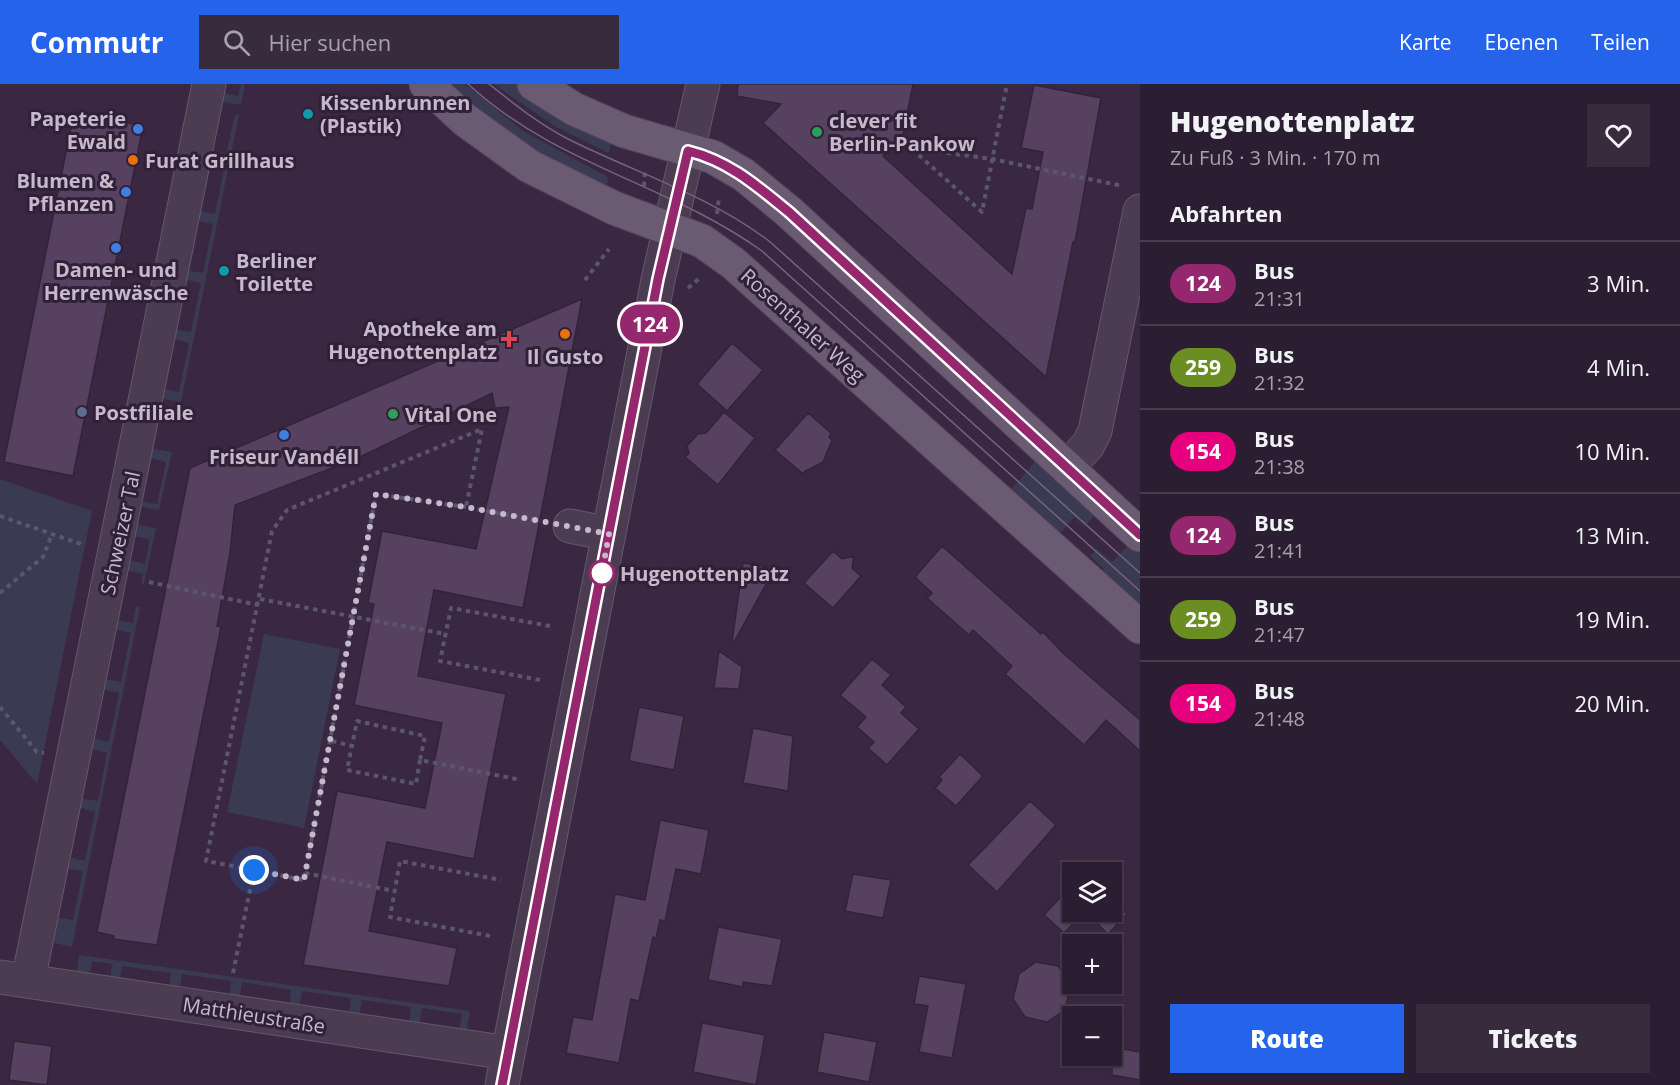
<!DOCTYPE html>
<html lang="de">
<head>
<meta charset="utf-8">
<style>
  body { margin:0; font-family:"Open Sans",sans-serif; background:#382b3e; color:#f1f3f6; height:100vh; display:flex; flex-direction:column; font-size:22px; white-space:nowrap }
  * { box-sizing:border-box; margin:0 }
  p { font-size:20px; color:#a6a2ac }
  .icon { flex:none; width:33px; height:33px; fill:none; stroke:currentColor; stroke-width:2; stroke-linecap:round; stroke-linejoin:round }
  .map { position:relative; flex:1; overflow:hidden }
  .side { display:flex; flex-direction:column; background:#2c1e32; width:540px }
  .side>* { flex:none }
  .badge { padding:0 12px; border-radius:20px; font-size:21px; line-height:39px }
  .fabs { position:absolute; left:1062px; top:778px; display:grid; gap:12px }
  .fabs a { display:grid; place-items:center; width:60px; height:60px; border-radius:0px; background:#2c1e32; box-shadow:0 2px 4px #0004,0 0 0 2px #483c4d; font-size:30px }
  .you { position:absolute; width:30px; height:30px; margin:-15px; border:4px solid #fff; border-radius:50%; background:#1a73e8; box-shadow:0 0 0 9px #1a73e833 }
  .map>.badge { position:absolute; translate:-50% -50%; box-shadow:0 0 0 3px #fff }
  h2 { padding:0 30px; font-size:22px; line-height:54px }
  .round { display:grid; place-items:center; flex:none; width:63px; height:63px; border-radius:0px; background:#382b3e }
  .head { display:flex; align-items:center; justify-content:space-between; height:102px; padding:0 30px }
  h1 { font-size:28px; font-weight:800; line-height:45px }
  .action { display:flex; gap:12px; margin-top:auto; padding:12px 30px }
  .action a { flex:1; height:69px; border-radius:0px; background:#2563eb; color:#fff; font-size:24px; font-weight:800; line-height:69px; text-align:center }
  .action a+a { background:#382b3e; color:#f1f3f6 }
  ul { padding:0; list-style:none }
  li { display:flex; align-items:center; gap:18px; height:84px; padding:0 30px; border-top:2px solid #483c4d }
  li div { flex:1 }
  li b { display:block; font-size:22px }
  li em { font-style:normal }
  li .badge { min-width:66px; font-weight:700; text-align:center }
  header { display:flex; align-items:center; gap:36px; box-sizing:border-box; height:84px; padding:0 30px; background:#2563eb; color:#fff }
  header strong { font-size:28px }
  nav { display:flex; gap:33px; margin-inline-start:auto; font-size:21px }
  .search { width:420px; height:54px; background:#382b3e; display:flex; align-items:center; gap:15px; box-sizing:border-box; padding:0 21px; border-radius:0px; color:#a6a2ac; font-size:22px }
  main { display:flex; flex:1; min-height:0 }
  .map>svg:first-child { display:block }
</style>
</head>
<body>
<header>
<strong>Commutr</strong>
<div class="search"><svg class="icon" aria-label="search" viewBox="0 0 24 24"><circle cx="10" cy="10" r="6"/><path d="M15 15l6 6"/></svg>Hier suchen</div>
<nav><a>Karte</a><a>Ebenen</a><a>Teilen</a></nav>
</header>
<main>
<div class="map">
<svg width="1140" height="1001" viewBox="0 0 1140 1001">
  <rect width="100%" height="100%" fill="#3a2843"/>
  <path fill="#3a3a52" d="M241,0H245L241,21L219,17L220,8L238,12Z
    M442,0H465L523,47L608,93L606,106L561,87Z
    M493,0H516L564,32L612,54L609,69L556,43Z
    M235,31H239L181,318L159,314L161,304L179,308L189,259L171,254L173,245L191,248L201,199L183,195L185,186L203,189L213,140L195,136L197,126L215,130L225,81L207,77L209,67L226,71Z
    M149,364L172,368L159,426L137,422L138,417L157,420L166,378L147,373Z
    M1038,374L1098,428L1085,442L1074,433L1056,454L1007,411Z
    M0,395L92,427L37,700L0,656Z
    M134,440L156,444L144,500L141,499L143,490L125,486L127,476L145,480L150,455L132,452Z
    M1129,461L1140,465V531L1098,492L1104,485L1090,472L1097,465L1112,478Z
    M136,522L140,523L72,863L50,858L55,833L73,836L83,787L65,784L67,773L85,777L95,728L77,723L79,714L98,717L107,669L89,664L91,654L109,658L119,609L101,605L103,595L121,598L131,549L113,545L115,536L133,539Z
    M264,550L340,565L304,744L227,728Z
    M79,871L470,927L466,950L459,949L462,930L422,924L419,944L409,942L411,923L362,916L359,935L349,934L351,914L302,907L299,926L289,925L291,906L242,898L239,917L229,916L231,897L182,890L179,909L169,907L171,889L122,882L119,900L110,899L112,880L92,877L89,896L76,894Z"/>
  <path fill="#564260" stroke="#33233a" stroke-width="1.5" d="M738,0H913L903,51L883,72L1012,190L1026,124L1032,125L1043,68L1021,64L1034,1L1101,14L1075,158H1073L1046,293L763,39L781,20L737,12Z
    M74,28L143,42L73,392L4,378Z
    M582,215L523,524L434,506L418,592L506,610L488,700L474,775L387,758L369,847L457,864L449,902L303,881L337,707L425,724L442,639L354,621L374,520L368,519L382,447L476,465L509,323L495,324L492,309L358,374L235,421L230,469L217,542L221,543L157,861L113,855L114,852L97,848L190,384Z
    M732,259L763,286L727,327L697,300Z
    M724,328L755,354L718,401L685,373L689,369L687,362L698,350L706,349Z
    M808,329L831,349L829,353L832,356L823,378L802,389L775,366Z
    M942,462L1041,550L1043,548L1063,569L1140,636V667L1106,636L1084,661L1005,590L1012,582L973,546L969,551L927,514L932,509L915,493Z
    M833,467L842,475L854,472L852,484L861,492L833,524L804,499Z
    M743,479L775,484L734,558H732Z
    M719,567L742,583L739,605L714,604Z
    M872,575L891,591L882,601L906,623L901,629L919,645L887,681L868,664L874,658L857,643L866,633L840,611Z
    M639,623L684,632L674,686L629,677Z
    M753,644L793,652L788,707L743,699Z
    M960,670L983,692L956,722L935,704L942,696L939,693Z
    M1030,717L1056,741L997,808L968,781Z
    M660,736L709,746L701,790L676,785L665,837L660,836L656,854L653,853L639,917L631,915L619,979L566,969L573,933L592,936L615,810L645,816Z
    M853,790L891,796L883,834L845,827Z
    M1072,801V828H1112V815L1127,830L1108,850L1085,828L1064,849L1044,831Z
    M718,843L782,855L772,902L743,898V903L708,896Z
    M1036,878L1058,882L1071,899L1065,926L1047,938L1025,933L1013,915L1019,890Z
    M919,892L966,900L952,974L919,968L928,922L914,920Z
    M702,939L765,951L756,1001L693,988Z
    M824,948L877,958L869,998L817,988Z
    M14,957L52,962L47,1001L9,996Z
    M1112,963L1140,968V996L1112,991Z"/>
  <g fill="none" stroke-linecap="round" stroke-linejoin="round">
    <g stroke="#66576d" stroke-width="35">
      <path id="minor" d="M1067,384L1088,361L1095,347L1140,127
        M570,442L609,450
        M0,893L508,969
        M28,897L209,0
        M502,1001L658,196L703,0"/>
    </g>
    <g stroke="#514359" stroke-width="35">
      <path id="major" d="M426,0L465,36L529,82L614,124L702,157L733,179L1140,543
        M534,0L574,25L624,47L713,73L744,91L789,128L1140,451"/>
    </g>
    <path stroke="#5b566d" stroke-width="4" stroke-dasharray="4.5 4.5" stroke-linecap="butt" d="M911,64L992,75L1123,102
      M912,65L982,128L1007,0
      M644,102L645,86
      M717,130L719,113
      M585,196L609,165
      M688,204L701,193
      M0,432L84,461
      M149,498L258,521
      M0,509L43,473L52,450
      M260,515L445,550
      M540,596L440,577L451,524L550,542
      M0,623L37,668L44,669
      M332,657L352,662
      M420,676L416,700L347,686L357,637L425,652L420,676L521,696
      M254,786L304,796L376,410L466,423
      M305,789L394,807
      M490,852L390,833L400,777L501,796
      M233,889L254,786L206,777L272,447L287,426L482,345L466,423L540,437"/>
    <use href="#minor" stroke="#4b3c52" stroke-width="33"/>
    <use href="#major" stroke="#6a5a72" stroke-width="33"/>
    <path stroke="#76637e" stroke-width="1.5" d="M468,0C557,82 667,99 762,167L1140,507
      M489,0C514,20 539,40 568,55C636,89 708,111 769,157L1140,489"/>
  </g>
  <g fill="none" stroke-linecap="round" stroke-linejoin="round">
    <g stroke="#fff" stroke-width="14">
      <path id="line" d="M502,1001L658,195L688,67C729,77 757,102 789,128L1140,451"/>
    </g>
    <use href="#line" stroke="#95276e" stroke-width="9"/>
    <path stroke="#c7b9cc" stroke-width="6" stroke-dasharray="0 10.8" d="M254,786L304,796L376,410L466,423L609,450L602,489"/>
  </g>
  <g fill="#0f9aa8" stroke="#312138" stroke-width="2">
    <circle cx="308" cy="30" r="6"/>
    <circle cx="224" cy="187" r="6"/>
  </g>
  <g fill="#3f7fe0" stroke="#312138" stroke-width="2">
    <circle cx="138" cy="45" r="6"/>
    <circle cx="126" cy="108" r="6"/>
    <circle cx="116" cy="164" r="6"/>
    <circle cx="284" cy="351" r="6"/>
  </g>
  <g fill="#2e9e5b" stroke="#312138" stroke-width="2">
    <circle cx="817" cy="48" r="6"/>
    <circle cx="393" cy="330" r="6"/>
  </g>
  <g fill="#e8710a" stroke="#312138" stroke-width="2">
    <circle cx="133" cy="76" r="6"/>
    <circle cx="565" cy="250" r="6"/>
  </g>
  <path fill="#e0444e" stroke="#312138" stroke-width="2" d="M506 246h6v6h6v6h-6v6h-6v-6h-6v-6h6z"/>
  <circle fill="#5c6f8a" stroke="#312138" stroke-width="2" cx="82" cy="328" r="6"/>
  <circle fill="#fff" stroke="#95276e" stroke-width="3" cx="602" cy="489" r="12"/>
  <g text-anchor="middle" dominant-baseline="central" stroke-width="6" stroke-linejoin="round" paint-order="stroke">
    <g font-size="20" font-weight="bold" fill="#c7b9cc" stroke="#312138" text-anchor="start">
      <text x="320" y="18">Kissenbrunnen<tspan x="320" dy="23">(Plastik)</tspan></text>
      <text x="126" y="34" text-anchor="end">Papeterie<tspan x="126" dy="23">Ewald</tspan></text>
      <text x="829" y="36">clever fit<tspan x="829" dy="23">Berlin-Pankow</tspan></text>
      <text x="145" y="76">Furat Grillhaus</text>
      <text x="114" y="96" text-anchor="end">Blumen &amp;<tspan x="114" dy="23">Pflanzen</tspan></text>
      <text x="236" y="176">Berliner<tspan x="236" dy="23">Toilette</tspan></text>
      <text x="116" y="185" text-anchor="middle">Damen- und<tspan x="116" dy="23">Herrenwäsche</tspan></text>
      <text x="497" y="244" text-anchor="end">Apotheke am<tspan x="497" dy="23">Hugenottenplatz</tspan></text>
      <text x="565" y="272" text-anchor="middle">Il Gusto</text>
      <text x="94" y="328">Postfiliale</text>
      <text x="405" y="330">Vital One</text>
      <text x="284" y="372" text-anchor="middle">Friseur Vandéll</text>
    </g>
    <g font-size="20" fill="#c7b9cc" stroke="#312138">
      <text transform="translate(803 241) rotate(42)">Rosenthaler Weg</text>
      <text transform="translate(120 449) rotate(-78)">Schweizer Tal</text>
      <text transform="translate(254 931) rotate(9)">Matthieustraße</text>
    </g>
    <g font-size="20" font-weight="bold" fill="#c7b9cc" stroke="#312138" text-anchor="start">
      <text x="620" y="489">Hugenottenplatz</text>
    </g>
  </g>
</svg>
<div class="fabs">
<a><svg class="icon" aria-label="layers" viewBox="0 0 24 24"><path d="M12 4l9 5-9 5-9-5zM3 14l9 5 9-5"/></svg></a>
<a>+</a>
<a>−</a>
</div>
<div class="you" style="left:254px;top:786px"></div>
<b class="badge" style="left:650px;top:240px;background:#95276e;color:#fff">124</b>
</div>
<section class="side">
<div class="head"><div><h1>Hugenottenplatz</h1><p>Zu Fuß · 3 Min. · 170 m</p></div><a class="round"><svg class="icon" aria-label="heart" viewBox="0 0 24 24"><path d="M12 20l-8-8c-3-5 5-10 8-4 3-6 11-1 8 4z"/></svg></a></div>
<h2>Abfahrten</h2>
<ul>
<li><span class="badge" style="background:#95276e;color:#fff">124</span><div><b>Bus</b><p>21:31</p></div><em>3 Min.</em></li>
<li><span class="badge" style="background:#6b8e23;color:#fff">259</span><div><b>Bus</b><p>21:32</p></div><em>4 Min.</em></li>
<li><span class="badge" style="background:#e6007e;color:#fff">154</span><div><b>Bus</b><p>21:38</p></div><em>10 Min.</em></li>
<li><span class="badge" style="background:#95276e;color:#fff">124</span><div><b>Bus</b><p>21:41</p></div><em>13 Min.</em></li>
<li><span class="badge" style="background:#6b8e23;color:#fff">259</span><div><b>Bus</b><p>21:47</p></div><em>19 Min.</em></li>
<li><span class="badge" style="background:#e6007e;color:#fff">154</span><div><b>Bus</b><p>21:48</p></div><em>20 Min.</em></li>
</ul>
<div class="action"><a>Route</a><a>Tickets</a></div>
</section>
</main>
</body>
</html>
